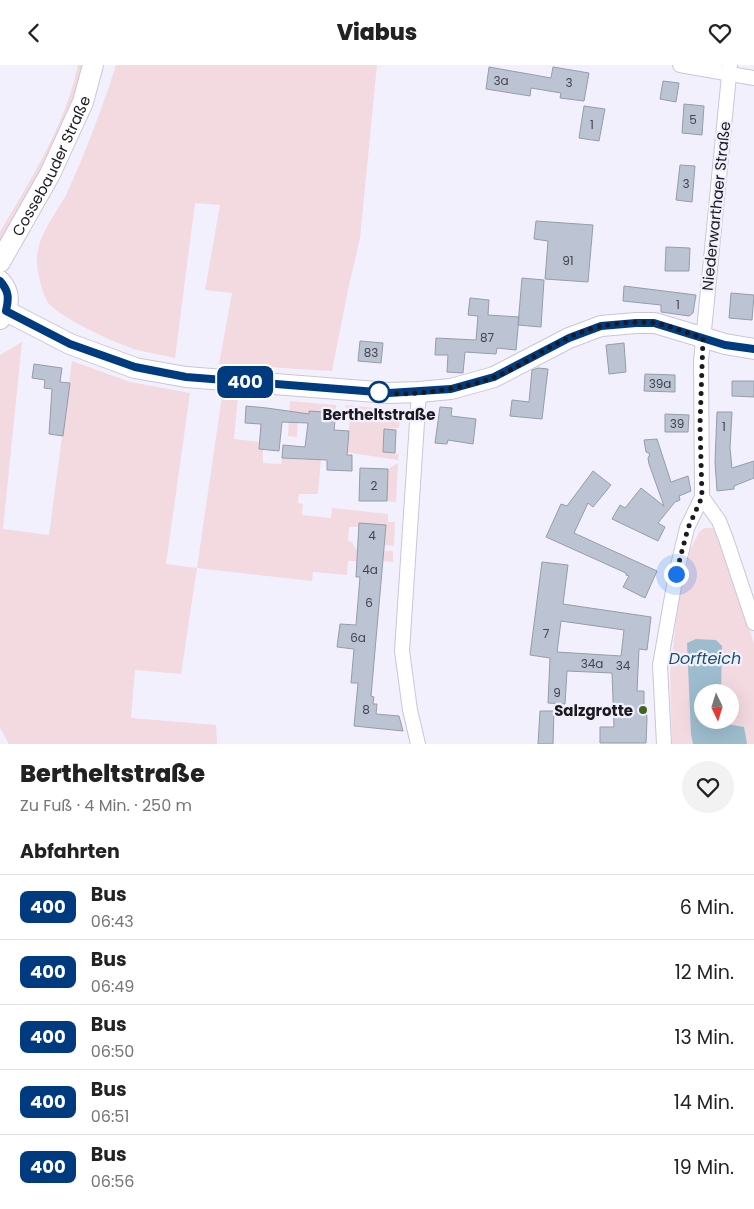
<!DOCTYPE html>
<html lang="de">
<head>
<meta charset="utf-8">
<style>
  body { margin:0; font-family:Poppins,sans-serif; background:#f2f2f2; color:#222; height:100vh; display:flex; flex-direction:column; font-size:19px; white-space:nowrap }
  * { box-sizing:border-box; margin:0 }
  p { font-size:16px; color:#767676 }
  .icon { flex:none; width:28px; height:28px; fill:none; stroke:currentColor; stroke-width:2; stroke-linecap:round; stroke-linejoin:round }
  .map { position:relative; height:679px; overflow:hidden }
  .side { display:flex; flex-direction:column; background:#fff; flex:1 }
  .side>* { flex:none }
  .badge { padding:0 10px; border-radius:8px; font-size:18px; line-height:32px }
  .needle { width:32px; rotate:176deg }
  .buttons { position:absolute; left:694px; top:619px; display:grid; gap:10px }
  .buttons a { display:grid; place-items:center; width:45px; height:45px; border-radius:50%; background:#fff; box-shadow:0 5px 20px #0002; font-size:25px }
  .you { position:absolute; width:25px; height:25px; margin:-12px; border:4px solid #fff; border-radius:50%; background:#1a73e8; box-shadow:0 0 0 8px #1a73e833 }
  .map>.badge { position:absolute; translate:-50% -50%; box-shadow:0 0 0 2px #fff }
  h2 { padding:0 20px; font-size:19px; line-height:45px }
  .round { display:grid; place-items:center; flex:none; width:52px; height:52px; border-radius:26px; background:#f2f2f2 }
  .headline { display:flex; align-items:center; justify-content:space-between; height:85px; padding:0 20px }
  h1 { font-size:24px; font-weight:800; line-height:38px }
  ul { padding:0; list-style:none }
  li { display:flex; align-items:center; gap:15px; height:65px; padding:0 20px; border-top:1px solid #e0e0e0 }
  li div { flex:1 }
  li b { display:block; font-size:19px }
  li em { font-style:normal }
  li .badge { min-width:55px; font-weight:700; text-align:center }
  header { display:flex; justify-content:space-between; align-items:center; height:65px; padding:0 20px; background:#fff; font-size:22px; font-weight:800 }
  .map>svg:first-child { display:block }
</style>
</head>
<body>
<header><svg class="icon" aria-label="back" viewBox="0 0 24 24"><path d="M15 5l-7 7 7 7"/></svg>Viabus<svg class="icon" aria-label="heart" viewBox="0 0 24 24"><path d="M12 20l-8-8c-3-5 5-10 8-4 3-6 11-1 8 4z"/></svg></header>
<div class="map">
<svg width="754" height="679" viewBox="0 0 754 679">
  <rect width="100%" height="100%" fill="#f3f0fd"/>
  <path fill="#f3d9e0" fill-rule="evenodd" d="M78,0H84L81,15L55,81L0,179V167C31,114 65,61 78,0Z
    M116,0H377L360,173L348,225L332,306L219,299L232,228L205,225L220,140L195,138L175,293C161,289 145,288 131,283C109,275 67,256 50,240C43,233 36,204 37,193C38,169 57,148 67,128C86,86 102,44 116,0Z
    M22,277L3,464L49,470L72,296L130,317L190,328L166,499L197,503L222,331L238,332L234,374L260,377L259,384L263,385V398L281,399L282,393L313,395L321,392L318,429H299L298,438L303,439L302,450L331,453L332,443L388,449V457H395L394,481L385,480L386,460L360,459L359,462H349L348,476L352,477L356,484L393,486V497L383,496V492L358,491L357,496H348L347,510L313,507L312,516L197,503L181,609L135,605L131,653L216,660L217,679H9L0,663V290Z
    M290,336L336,340V348L309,346L308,356L298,355L297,372L288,371Z
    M345,340L397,345L400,353L399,363L384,364L383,387L399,389L398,395L338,386L347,382L350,351Z
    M398,398L396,437L387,436L388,404Z
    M704,463H713L734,513L754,579V679H672L670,608L679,530L690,485L699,467ZM702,628H730V655H702Z"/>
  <path fill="#9dbdce" d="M696,574L716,575L722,581L721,627L702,628V655H721V658L744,662L747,679H693L691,669L687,578Z"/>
  <path fill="#bcc4d3" stroke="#959caa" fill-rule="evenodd" d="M489,2L551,13L553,2L589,8L584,36L560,33L561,28L531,23L530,31L486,24Z
    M663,16L679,18L676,37L660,34Z
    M684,39L704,41L702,70L682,68Z
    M584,41L605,44L599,76L579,73Z
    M680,100L695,101L692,137L676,135Z
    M536,156L593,160L588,217L545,214L548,176L534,174Z
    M666,182L690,183L689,206H665Z
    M522,213L544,215L541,262L518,260Z
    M624,221L696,230L693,248L689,251L661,247V240L623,236Z
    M731,228L754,230L752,255L729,253Z
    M470,233L489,235L488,250L519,252L516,285L497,283L496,289L465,287L463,308L447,307L448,290H435L436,273L476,275L478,251L468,250Z
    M360,276L383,278L381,298L358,296Z
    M624,278L626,307L609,309L606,280Z
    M34,299L62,303L60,317L70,318L63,371L49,369L52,324L44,323L45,315L32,313Z
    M538,303L548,304L542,354L510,351L512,335L529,337L532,305Z
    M645,309L675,310V327L644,326Z
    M732,316H754V332L732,331Z
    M246,341L267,343L309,349V346L336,348L334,365L349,366L347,390H352V406L327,405V395L282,393L283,380L305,382L308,358L282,357L279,386L259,384L261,359L245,358Z
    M440,342L452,343L451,351L476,354L473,379L448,375L447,379L435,378Z
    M717,347H732L730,383L732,403L754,396V413L734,421V424L717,426L715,397Z
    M665,349L689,350L688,367H665Z
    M384,364L396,365L395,388L383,387Z
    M657,374L671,417L688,411L691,426L679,431L680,435L675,437L658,458L665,462L658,476L612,454L620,440L625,443L641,423L664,441L649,399L648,393L650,389L646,387L644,375Z
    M360,403L388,404L387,436H359Z
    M593,406L611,420L593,442L588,438L574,468L657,506L645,533L623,522L629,511L626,510V508L546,472L561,439L567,441Z
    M359,458L386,460L371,631L374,632L373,639H377L376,649L399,651L403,666L354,661L358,618H351L354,584L337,582L340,559L356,560L360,512H356Z
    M542,497L568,500L563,539L651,552L647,585L639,584L637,626H644V641H646L647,654L646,678H600V662H614L612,608L567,606L565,639L548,638L550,593L530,590ZM561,556L624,565L621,591L557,587Z
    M540,646H554L553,679H538Z"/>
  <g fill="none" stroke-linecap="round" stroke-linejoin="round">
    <g stroke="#cac6d6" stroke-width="16">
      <path id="street" d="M680,0L754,13
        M702,432L719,456L726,474L754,558
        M418,679L410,645L402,586L419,327
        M664,679L660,600L676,509L687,463L702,432L701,296L730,0"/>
    </g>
    <g stroke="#cac6d6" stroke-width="22">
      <g id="secondary">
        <path id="s1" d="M0,197L50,109L83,37L93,0"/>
        <path d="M0,216C11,228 10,241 0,254"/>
        <path d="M6,246L70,279L135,303L186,312L389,328L419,327L451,324L494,312L569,273L601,261L636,258H655L725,279L754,284"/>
      </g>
    </g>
    <use href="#street" stroke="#fff" stroke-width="14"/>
    <use href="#secondary" stroke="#fff" stroke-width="20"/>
  </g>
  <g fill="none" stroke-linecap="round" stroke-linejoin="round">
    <g stroke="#fff" stroke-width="11">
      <path id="line" d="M0,216C9,226 9,233 6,246L70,279L135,302L186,312L389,328L451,324L494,312L569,273L601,261L636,258H654L725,280L754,284"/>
    </g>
    <use href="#line" stroke="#003b80" stroke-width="8"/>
    <path stroke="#1c1a20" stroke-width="5" stroke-dasharray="0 9" d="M379,327C407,333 466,323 495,312C531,297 563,269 602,261C618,258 639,256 655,258C671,261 687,268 703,273L700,360L702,432L688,463L676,509"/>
  </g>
  <circle fill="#fff" stroke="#003b80" stroke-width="2.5" cx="379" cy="327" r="10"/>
  <circle fill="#3e6621" stroke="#f3f0fd" stroke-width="2" cx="643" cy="645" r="5"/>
  <g text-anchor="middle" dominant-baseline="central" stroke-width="4.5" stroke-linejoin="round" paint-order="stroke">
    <g font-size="12" fill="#44444d">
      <text x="501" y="15">3a</text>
      <text x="569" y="17">3</text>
      <text x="693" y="54">5</text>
      <text x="592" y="59">1</text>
      <text x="686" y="118">3</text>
      <text x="568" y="195">91</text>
      <text x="678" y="239">1</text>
      <text x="487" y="272">87</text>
      <text x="371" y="287">83</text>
      <text x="660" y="318">39a</text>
      <text x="677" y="358">39</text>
      <text x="724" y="361">1</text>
      <text x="374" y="420">2</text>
      <text x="372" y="470">4</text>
      <text x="370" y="504">4a</text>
      <text x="369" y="537">6</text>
      <text x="546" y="568">7</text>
      <text x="358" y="572">6a</text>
      <text x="592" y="598">34a</text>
      <text x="623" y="600">34</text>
      <text x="557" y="627">9</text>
      <text x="366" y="644">8</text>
    </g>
    <g font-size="15" fill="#1c1a20" stroke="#f3f0fd">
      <text stroke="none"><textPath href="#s1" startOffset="109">Cossebauder Straße</textPath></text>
      <text transform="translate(716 141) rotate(-84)">Niederwarthaer Straße</text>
    </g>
    <g font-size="15" font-weight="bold" fill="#1c1a20" stroke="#f3f0fd">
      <text x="379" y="349">Bertheltstraße</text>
    </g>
    <g font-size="15" font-weight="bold" fill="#1c1a20" stroke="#f3f0fd" text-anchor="end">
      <text x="633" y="645">Salzgrotte</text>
    </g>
    <g font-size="16" font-style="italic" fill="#16526b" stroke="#f3f0fd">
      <text x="705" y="593">Dorfteich</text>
    </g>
  </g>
</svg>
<div class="buttons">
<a><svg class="needle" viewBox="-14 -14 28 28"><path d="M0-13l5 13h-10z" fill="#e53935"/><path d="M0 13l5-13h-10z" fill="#767676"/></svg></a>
</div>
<div class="you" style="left:676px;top:509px"></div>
<b class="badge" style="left:245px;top:317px;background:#003b80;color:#fff">400</b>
</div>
<section class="side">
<div class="headline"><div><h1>Bertheltstraße</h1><p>Zu Fuß · 4 Min. · 250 m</p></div><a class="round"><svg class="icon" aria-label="heart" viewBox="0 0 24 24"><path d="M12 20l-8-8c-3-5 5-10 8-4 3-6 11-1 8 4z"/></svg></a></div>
<h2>Abfahrten</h2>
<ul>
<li><span class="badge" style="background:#003b80;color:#fff">400</span><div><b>Bus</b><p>06:43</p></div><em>6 Min.</em></li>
<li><span class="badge" style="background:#003b80;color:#fff">400</span><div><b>Bus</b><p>06:49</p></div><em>12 Min.</em></li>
<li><span class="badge" style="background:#003b80;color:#fff">400</span><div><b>Bus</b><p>06:50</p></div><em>13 Min.</em></li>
<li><span class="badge" style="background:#003b80;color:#fff">400</span><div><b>Bus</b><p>06:51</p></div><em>14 Min.</em></li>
<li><span class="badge" style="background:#003b80;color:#fff">400</span><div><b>Bus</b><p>06:56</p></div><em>19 Min.</em></li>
</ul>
</section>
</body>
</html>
